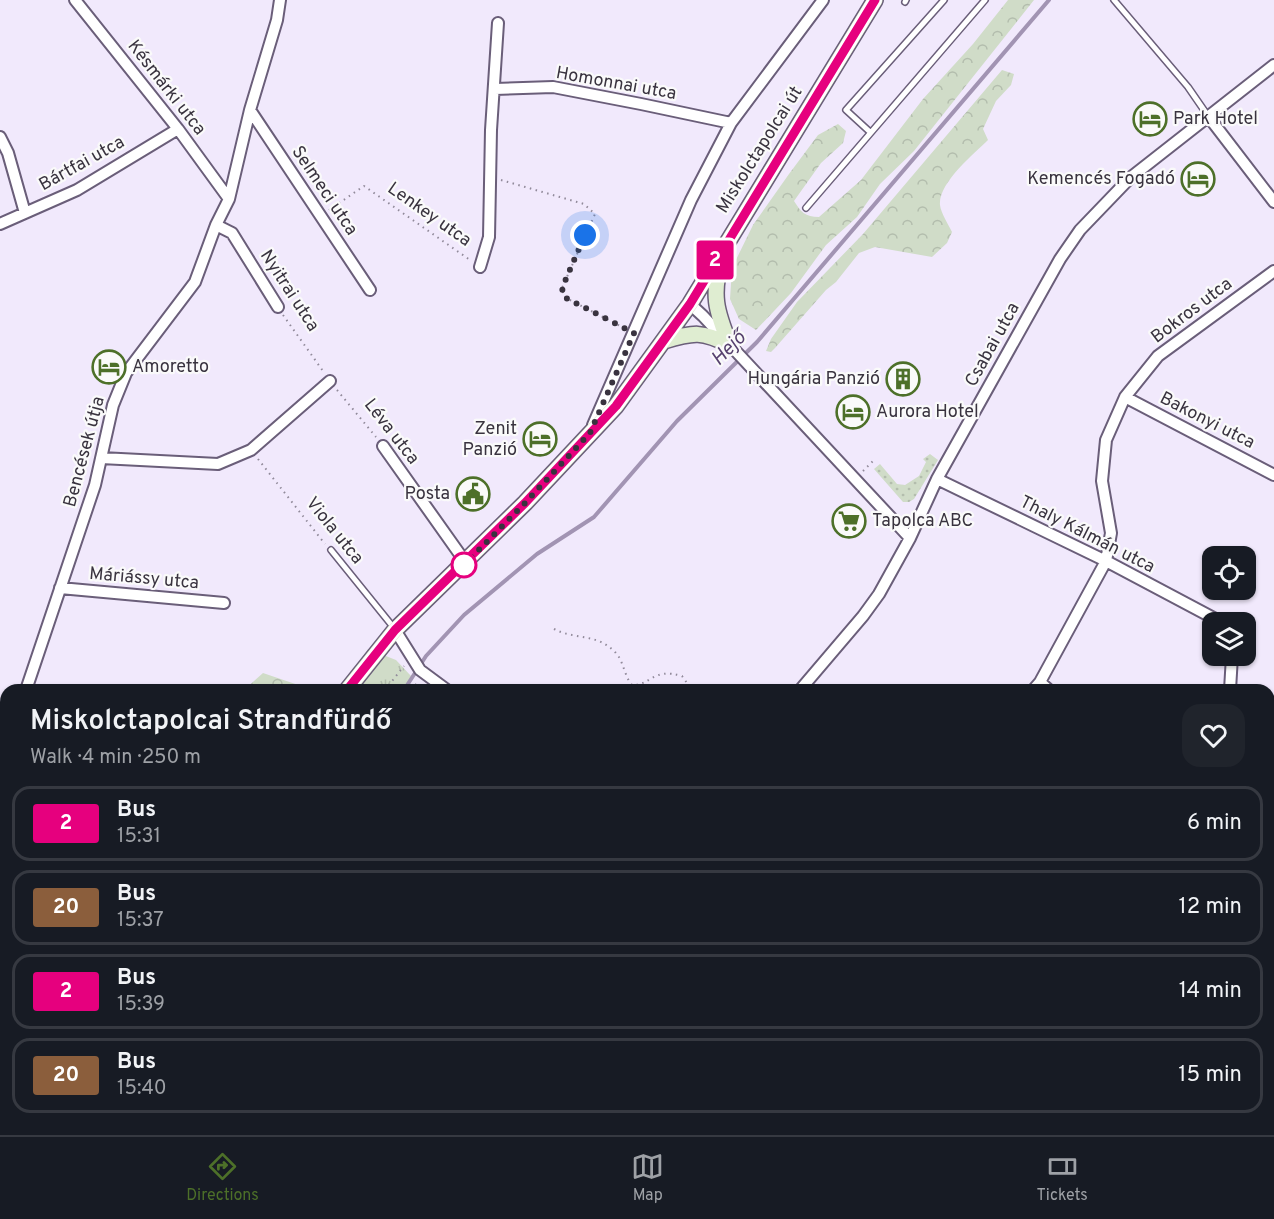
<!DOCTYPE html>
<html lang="en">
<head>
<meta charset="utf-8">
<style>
  body { margin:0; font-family:Overpass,sans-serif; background:#20242c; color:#f1f3f6; height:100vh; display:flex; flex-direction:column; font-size:22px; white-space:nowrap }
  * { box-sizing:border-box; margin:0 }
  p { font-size:20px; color:#9ea1a6 }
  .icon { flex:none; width:33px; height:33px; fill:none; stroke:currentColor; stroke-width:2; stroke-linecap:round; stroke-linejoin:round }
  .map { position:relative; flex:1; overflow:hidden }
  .sheet { position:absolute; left:0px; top:684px; width:1275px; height:452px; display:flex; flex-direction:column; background:#171b24; border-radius:18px 18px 0 0; box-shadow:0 2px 4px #0004 }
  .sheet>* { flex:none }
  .badge { padding:0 12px; border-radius:4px; font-size:21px; line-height:39px }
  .buttons { position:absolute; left:1202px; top:546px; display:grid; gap:12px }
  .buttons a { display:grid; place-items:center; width:54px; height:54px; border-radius:12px; background:#171b24; box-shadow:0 2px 4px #0004; font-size:30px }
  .you { position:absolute; width:30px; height:30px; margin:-15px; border:4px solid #fff; border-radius:50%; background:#1a73e8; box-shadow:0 0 0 9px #1a73e833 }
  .map>.badge { position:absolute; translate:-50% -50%; box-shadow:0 0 0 3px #fff }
  .round { display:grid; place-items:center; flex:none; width:63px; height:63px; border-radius:18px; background:#20242c }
  .head { display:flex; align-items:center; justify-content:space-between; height:102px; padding:0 30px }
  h1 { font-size:28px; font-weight:600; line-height:45px }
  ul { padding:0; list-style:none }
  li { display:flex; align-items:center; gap:18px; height:75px; margin:0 12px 9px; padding:0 18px; border:3px solid #363941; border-radius:18px }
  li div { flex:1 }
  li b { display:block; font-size:22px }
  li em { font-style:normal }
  li .badge { min-width:66px; font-weight:700; text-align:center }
  .menu { display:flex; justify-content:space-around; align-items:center; height:84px; border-top:2px solid #363941; background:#171b24; font-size:16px; color:#9ea1a6 }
  .menu a { display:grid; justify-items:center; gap:3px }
  .menu .active { color:#4d7029 }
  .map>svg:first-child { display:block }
</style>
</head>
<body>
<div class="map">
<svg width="1274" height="1135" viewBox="0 0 1274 1135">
  <defs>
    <pattern id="grass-dots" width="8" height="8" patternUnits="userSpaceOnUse" patternTransform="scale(1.5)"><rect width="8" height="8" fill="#d0dcc8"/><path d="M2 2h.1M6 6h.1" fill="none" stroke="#b3bdad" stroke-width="1.8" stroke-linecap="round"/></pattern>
    <pattern id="forest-crowns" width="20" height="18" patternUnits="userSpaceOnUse" patternTransform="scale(1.5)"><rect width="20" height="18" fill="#d0dcc8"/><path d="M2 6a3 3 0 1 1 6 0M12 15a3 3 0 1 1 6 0" fill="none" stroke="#b3bdad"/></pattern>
    <pattern id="park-tufts" width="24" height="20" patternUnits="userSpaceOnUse" patternTransform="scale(1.5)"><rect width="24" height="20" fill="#d0dcc8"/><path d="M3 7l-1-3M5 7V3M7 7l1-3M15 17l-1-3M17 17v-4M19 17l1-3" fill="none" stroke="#b3bdad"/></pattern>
  </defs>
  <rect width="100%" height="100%" fill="#f1e9fc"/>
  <path fill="url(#grass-dots)" d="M930,454L938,460L914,499L909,502H903L874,469L880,464L897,484L905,485L919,476L926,462L923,459Z"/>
  <path fill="url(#forest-crowns)" d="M1008,0H1034L914,151L880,184L857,217L826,245L791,293L756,330L739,319L730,299L732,268L753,225L789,174L818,135L838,124L846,131L843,143L821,163L794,201C801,212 805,217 819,217L861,180L923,99L973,44Z
    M1002,70L1014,74L1011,85L996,101L983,129L988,140C974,154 938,183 940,205C941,213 948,224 952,232L947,243L932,257L875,247L859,253L836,282L826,290L775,348L771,352L766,351L771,339L797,302L863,234Z
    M263,673L313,690H244Z"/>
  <path fill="url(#park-tufts)" d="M368,649L396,660L411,676L403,690H341Z
    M0,889L6,891V1130H205L213,1135H0Z"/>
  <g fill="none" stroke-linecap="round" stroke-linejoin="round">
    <path stroke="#a294b3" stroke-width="4" d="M404,690L426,656L464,615L537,554L594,517L677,421L757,342L1049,0
      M94,1135L99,1130"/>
    <g stroke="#6a5e79" stroke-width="8">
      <path id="lane" d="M1114,0L1188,87L1208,116
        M905,2L906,0
        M870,132L846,110L944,0
        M806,208L985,0
        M331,550L394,628"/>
    </g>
    <g stroke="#6a5e79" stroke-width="14">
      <path id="street" d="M75,0L178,129L229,199
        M495,89L553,87L641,104L731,123
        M250,110L370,290
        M1208,116L1274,202
        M0,137L8,153L25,213
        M0,224L77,190L178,129
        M216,225L232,233L278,307
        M480,267L489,237L491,130L498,23
        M690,304L703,316L910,538
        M1125,397L1274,475
        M593,425L691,200L731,123L823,0
        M383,446L466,563
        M101,458L218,464L251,450L330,381
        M937,479L1106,561L1221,622
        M60,588L224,603
        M395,630L420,670L447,690
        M1040,682L1049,690
        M26,690L95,485L113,405L126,373L195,282L216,225L229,199L250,110L277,20L280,0
        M800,690L863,616L879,594L910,538L937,479L1060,259L1080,230L1130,178L1274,65
        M1033,690L1040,682L1106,561L1111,533L1102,481L1106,440L1125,397L1158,356L1274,271
        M1230,690L1232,656
        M1269,766L1274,771
        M0,778L6,758
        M0,878L6,881
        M1269,907L1274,914
        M0,922L6,924
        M0,934L6,935
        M1269,966L1274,963
        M0,971L6,956
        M155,1130L162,1135
        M649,1130L660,1135
        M929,1130L935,1135
        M477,1135L479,1130
        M672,1135L675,1130
        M974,1135L978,1130
        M1070,1135L1074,1130
        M1186,1135L1188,1130"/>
    </g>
    <g stroke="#6a5e79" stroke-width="18">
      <path id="secondary" d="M722,258C711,294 716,311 730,345
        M664,341C694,332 702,331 730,345
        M347,690L395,630L525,503L616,406L690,304L875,0"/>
    </g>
    <path stroke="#918a9a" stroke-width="2" stroke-dasharray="1.5 4.5" stroke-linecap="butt" d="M501,180L584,204L595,214L562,288L564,297L624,328
      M329,210L364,186L470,260
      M283,315L323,371
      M337,390L376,437
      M258,459L325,544
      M863,471L875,459
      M554,629C575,640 597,633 615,652C624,661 624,676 632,685C650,686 653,667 682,676L692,690
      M385,690L404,666
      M412,690L417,683
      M0,1016L6,1020
      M0,1034L6,1025"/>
    <use href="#lane" stroke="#fff" stroke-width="5"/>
    <use href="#street" stroke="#fff" stroke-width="10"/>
    <use href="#secondary" stroke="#dfedd1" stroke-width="15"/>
  </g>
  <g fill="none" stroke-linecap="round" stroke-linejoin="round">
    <g stroke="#fff" stroke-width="14">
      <path id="line" d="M347,690L395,630L525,503L616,406L690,304L875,0"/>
    </g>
    <use href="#line" stroke="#e6007e" stroke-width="9"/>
    <path stroke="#39333f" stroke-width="6" stroke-dasharray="0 10.8" d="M464,565L525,503L590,433L634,333L564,297L562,288L585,235"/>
  </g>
  <defs>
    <g id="hotel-ring" transform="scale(1.725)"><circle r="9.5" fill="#fafafa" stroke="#4d7029" stroke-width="1.5"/><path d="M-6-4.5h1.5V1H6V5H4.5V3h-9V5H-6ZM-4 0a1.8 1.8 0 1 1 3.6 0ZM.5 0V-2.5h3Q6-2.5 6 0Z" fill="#4d7029"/></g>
    <g id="building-ring" transform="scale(1.725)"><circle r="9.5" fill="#fafafa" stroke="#4d7029" stroke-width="1.5"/><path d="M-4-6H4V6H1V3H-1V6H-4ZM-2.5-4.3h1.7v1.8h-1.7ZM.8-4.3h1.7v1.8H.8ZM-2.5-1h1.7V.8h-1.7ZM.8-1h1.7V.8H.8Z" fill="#4d7029"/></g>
    <g id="civic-ring" transform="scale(1.725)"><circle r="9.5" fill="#fafafa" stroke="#4d7029" stroke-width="1.5"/><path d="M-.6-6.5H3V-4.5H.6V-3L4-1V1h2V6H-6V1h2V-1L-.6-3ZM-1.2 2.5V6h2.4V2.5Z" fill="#4d7029"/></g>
    <g id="supermarket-ring" transform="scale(1.725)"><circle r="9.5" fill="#fafafa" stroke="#4d7029" stroke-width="1.5"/><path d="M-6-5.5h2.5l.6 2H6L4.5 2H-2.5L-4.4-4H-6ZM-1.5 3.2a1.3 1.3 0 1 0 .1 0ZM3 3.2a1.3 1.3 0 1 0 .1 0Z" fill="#4d7029"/></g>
  </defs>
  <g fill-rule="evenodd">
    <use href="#hotel-ring" x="1150" y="119"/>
    <use href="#hotel-ring" x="1198" y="179"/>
    <use href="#hotel-ring" x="109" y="367"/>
    <use href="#building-ring" x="903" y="379"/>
    <use href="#hotel-ring" x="853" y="412"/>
    <use href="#hotel-ring" x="540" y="439"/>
    <use href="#civic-ring" x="473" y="494"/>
    <use href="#supermarket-ring" x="849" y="521"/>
  </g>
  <circle fill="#fff" stroke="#e6007e" stroke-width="3" cx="464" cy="565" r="12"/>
  <g text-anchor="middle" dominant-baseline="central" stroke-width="4.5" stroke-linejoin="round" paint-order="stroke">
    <g font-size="18" fill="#39333f" stroke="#fafafa">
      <text transform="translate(616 84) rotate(10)">Homonnai utca</text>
      <text transform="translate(166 88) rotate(52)">Késmárki utca</text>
      <text transform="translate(760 150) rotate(-58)">Miskolctapolcai út</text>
      <text transform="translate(82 164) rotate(-29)">Bártfai utca</text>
      <text transform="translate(324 191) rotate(56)">Selmeci utca</text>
      <text transform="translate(429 215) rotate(35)">Lenkey utca</text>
      <text transform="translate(289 291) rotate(57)">Nyitrai utca</text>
      <text transform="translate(1192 311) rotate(-37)">Bokros utca</text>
      <text transform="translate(993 345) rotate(-61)">Csabai utca</text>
      <text transform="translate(1207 421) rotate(27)">Bakonyi utca</text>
      <text transform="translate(391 432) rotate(52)">Léva utca</text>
      <text transform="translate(85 452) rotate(-75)">Bencések útja</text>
      <text transform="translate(334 531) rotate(51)">Viola utca</text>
      <text transform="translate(1087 535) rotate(27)">Thaly Kálmán utca</text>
      <text transform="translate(144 579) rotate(5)">Máriássy utca</text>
    </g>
    <g font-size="18" fill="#39333f" stroke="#fafafa" text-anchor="start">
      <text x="1173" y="119">Park Hotel</text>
      <text x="1175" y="179" text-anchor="end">Kemencés Fogadó</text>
      <text x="132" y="367">Amoretto</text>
      <text x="880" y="379" text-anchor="end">Hungária Panzió</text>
      <text x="876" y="412">Aurora Hotel</text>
      <text x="517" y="429" text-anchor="end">Zenit<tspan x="517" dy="21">Panzió</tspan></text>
      <text x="450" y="494" text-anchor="end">Posta</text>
      <text x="872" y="521">Tapolca ABC</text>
    </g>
    <g font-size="20" font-style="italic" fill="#57426f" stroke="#fafafa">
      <text transform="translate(729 349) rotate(-45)">Hejő</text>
    </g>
  </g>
</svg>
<div class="buttons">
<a><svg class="icon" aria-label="locate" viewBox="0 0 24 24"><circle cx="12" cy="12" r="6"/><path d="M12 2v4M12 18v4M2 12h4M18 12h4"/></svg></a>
<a><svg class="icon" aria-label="layers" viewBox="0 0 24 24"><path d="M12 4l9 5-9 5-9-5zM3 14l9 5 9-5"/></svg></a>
</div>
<div class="you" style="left:585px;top:235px"></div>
<b class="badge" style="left:715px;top:260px;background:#e6007e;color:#fff">2</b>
<section class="sheet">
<div class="head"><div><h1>Miskolctapolcai Strandfürdő</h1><p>Walk · 4 min · 250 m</p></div><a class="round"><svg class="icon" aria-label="heart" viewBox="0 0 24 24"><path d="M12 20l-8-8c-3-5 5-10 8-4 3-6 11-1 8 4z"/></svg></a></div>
<ul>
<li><span class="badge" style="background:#e6007e;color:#fff">2</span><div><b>Bus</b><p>15:31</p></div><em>6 min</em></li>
<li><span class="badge" style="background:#8b5e3c;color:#fff">20</span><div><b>Bus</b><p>15:37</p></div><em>12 min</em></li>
<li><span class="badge" style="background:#e6007e;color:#fff">2</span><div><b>Bus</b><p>15:39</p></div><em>14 min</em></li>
<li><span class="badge" style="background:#8b5e3c;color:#fff">20</span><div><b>Bus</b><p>15:40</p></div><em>15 min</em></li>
</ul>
</section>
</div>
<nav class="menu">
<a class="active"><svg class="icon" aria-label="directions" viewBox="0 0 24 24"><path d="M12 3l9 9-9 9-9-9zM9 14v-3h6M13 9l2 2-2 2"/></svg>Directions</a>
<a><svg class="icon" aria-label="map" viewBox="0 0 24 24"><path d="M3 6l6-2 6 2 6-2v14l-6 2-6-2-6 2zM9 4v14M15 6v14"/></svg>Map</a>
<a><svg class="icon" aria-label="tickets" viewBox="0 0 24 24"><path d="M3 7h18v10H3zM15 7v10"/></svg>Tickets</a>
</nav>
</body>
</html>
